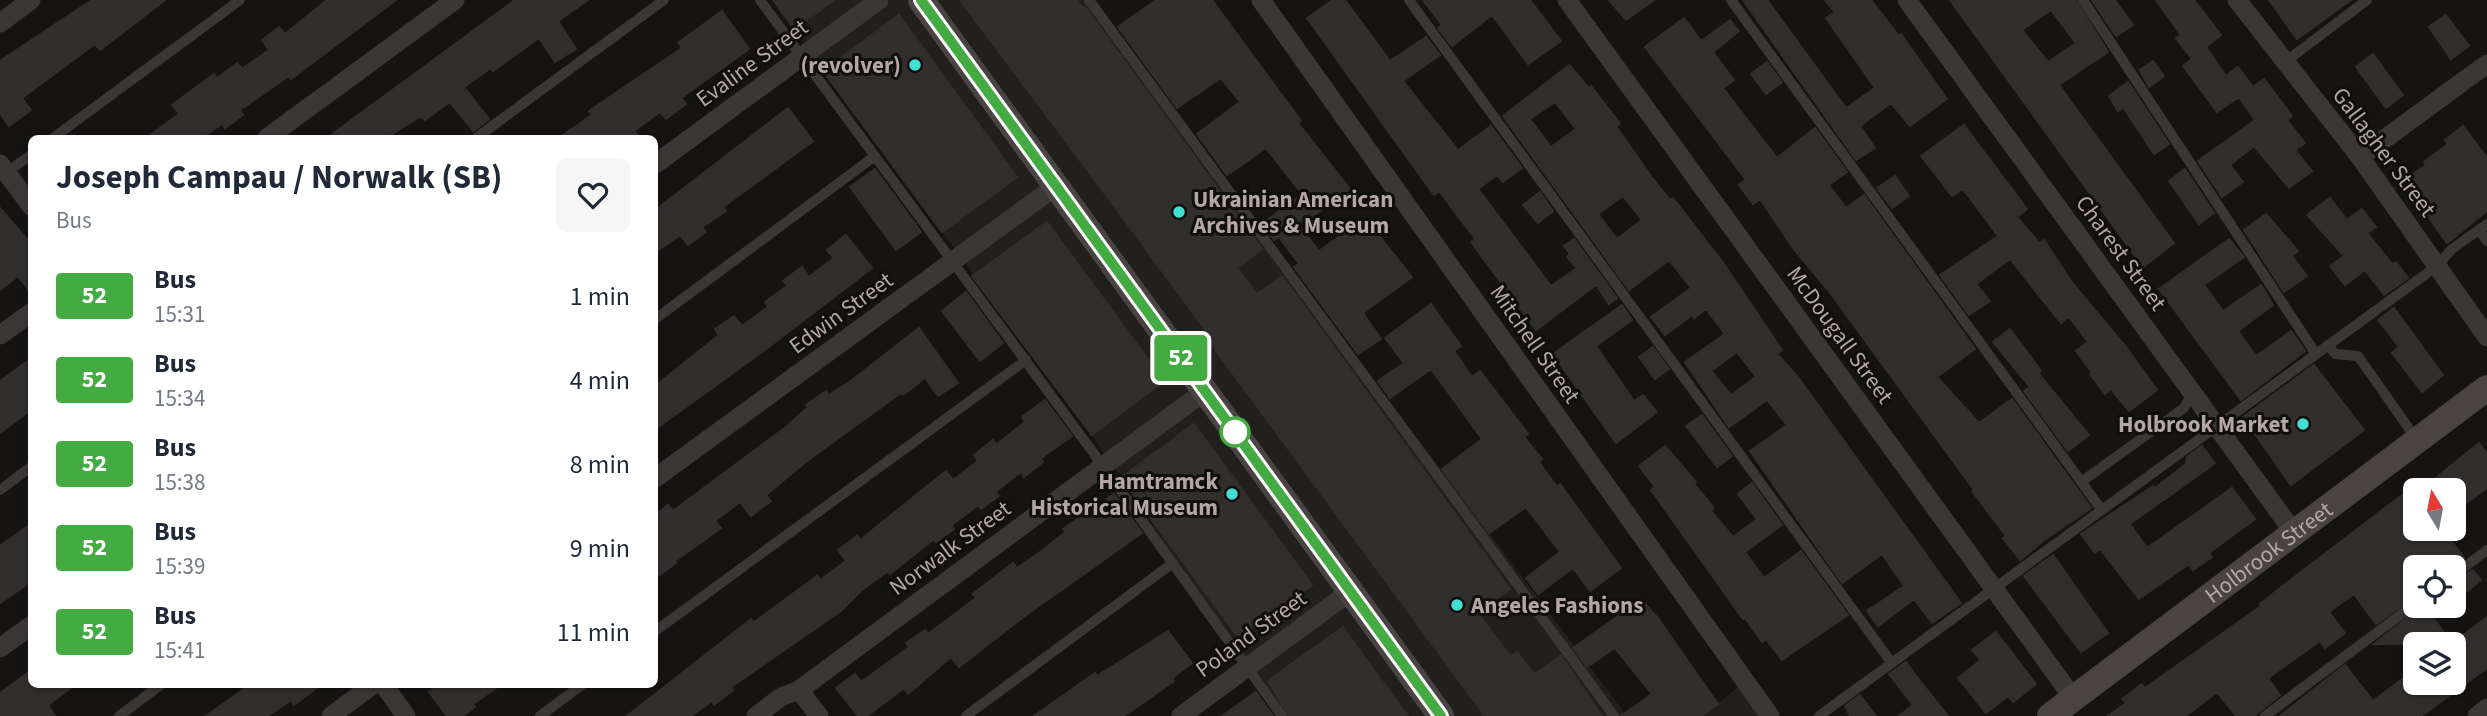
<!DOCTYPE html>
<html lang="en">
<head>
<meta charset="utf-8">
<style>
  body { margin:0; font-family:"Source Sans 3",sans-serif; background:#f6f6f7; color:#1f2937; height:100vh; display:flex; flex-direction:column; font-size:26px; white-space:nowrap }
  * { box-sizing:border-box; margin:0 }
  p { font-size:23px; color:#747a83 }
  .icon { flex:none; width:38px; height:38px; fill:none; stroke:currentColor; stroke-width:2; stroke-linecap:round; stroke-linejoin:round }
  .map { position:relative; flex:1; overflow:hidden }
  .side { position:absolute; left:28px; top:135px; width:630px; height:553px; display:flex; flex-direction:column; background:#fff; border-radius:10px; box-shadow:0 2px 5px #0004 }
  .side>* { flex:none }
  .badge { padding:0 14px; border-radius:5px; font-size:24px; line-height:46px }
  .needle { width:46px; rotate:350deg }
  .buttons { position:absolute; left:2403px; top:478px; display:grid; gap:14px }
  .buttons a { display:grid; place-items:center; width:63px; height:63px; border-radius:10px; background:#fff; box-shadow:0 2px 5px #0004; font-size:35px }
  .map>.badge { position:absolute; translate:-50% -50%; box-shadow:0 0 0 4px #fff }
  .round { display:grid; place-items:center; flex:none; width:74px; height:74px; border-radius:10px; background:#f6f6f7 }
  .head { display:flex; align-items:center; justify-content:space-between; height:119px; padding:0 28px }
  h1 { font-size:33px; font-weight:700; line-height:52px }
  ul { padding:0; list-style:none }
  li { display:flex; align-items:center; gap:21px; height:84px; padding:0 28px }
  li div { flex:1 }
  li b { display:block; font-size:26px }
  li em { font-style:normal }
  li .badge { min-width:77px; font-weight:700; text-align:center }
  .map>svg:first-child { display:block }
</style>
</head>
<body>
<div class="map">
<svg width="2487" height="716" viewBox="0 0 2487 716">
  <rect width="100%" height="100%" fill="#151413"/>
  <path fill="#22201f" d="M772,0H1087L1627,716H1284L1247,667L1108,458Z
    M1745,681L1770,716H1703Z"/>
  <path fill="#312f2e" stroke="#312e2d" stroke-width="2" fill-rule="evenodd" d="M92,0H165L100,50L95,44L22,98L31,110L9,126L0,113V61Z
    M327,0H396L291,79L289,76L240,110L243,115L225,128L222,124L201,138H146L179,114L172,105L214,74L217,78L237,63L242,69L269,50L262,40L279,27L285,34Z
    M515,0H588L558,21L576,49L555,62L539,38L493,71L491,68L464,87L489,119L473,131L450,102L425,120L421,116L386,138H327Z
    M773,0H834L794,29Z
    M960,0H1077L1083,8L1085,7L1262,249L1237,268L1257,294L1282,276L1510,589L1477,612L1511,657L1517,652L1534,674L1561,656L1602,716H1485L1203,333L1206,331L1123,218Z
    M1156,0H1212L1301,121L1298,123L1350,189L1299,226L1319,251L1365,218L1412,277L1363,313L1381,339L1358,354L1294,267L1299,264L1279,237L1274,240L1262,224L1302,194L1266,148L1227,175L1197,134L1240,102L1221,78L1177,108L1118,27Z
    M1333,0H1345L1390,61L1426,37L1440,55L1403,81L1458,150L1491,126L1522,168L1503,182L1497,175L1478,189L1551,286L1577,268L1567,257L1570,254L1564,246L1574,239L1617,298L1609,304L1596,285L1536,330L1471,242L1475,239L1439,191L1434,195L1307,18Z
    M1423,0H1530L1561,41L1528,64L1492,15L1452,46L1438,28L1442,25Z
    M1609,0H1654L1626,20Z
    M1743,0H1767L1846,108L1875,88L1826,18L1835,12L1825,0H1871L1899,36L1901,34L1947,99L1910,126L1891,103L1860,126L1875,148L1856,160Z
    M1950,0H2076L2108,52L2059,85L2174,243L2143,267ZM2051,10L2076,43L2048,62L2022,30Z
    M2092,0H2115L2133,25L2116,36Z
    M2156,0H2194L2221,35L2206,47L2226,76L2238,67L2253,87L2264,79L2292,116L2287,120L2305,143L2295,150L2312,171L2289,188L2254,146L2230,165L2243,182L2222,197L2198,161L2255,120L2239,97L2217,112L2183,66L2192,59L2176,38L2181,35Z
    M2269,0H2351L2297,39Z
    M722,11L749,49L681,98L686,104L666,119L660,112L634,131L640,138H559L592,115L589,111L682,48L678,43Z
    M899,15L1017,177L942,232L823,71Z
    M2446,15L2469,46L2451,59L2429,27Z
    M1684,18L1701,41L1730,20L1739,31L1713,52L1734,80L1723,88L1777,158L1815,128L1847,172L1829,185L1846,208L1864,195L1975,349L1937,377L1979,423L2012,399L2091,508L2043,541L2020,560L2003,538L2006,536L1972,491L1974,490L1828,290L1793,248L1760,199L1753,204L1739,185L1746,180L1645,47Z
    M2373,54L2403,95L2386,108L2356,67Z
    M2153,61L2164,76L2149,87L2140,70Z
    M1767,62L1782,82L1766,94L1751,74Z
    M1569,65L1589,88L1591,86L1620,124L1616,126L1653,179L1670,200L1673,198L1724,264L1782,350L1777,354L1797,376L1961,603L1932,623L1914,599L1878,626L1867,611L1904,586L1882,554L1842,583L1750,451L1787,425L1767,400L1729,427L1685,362L1725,334L1706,309L1694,318L1692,315L1665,335L1651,317L1691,288L1669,260L1629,290L1503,116ZM1555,102L1576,129L1551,147L1530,119ZM1623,196L1642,220L1617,239L1598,214ZM1737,352L1756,377L1731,395L1711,371Z
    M2128,82L2169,144L2154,154L2123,107L2118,111L2109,96Z
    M788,108L813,141L723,207L726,211L702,227L706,232L688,245L680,235L654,253V211Z
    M1964,125L2027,209L2017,217L2039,243L2044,240L2073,284L2127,348L2157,390L2129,411L2111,389L2105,394L2090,374L2092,373L2076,351L2088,342L2069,317L2061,323L2010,259L1976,284L1990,301L1969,315L1940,275L1998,236L1963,189L1952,196L1921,156Z
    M2463,126L2487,158V211L2447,243L2403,181L2426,165L2424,162L2448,144L2445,140Z
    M875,169L921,232L896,250L850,187Z
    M2185,169L2214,213L2199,224L2169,181Z
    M1895,176L1909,196L1892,208L1877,188Z
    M1540,192L1553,211L1538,223L1523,205Z
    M2330,198L2347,220L2362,209L2376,227L2367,233L2393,265L2396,262L2408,278L2384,295L2365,270L2345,285L2330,266L2344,256L2307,215Z
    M0,208L32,245V294L18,276L0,290Z
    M2266,214L2298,251L2292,256L2307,276L2284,292L2244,230Z
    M1047,222L1164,381L1092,435L972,276Z
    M846,235L872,268L761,353L654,430V387L719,335L715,329L734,316L742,326L768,307L765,302L787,286L783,281L802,267L809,277L834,258L827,250Z
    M2229,239L2244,257L2204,285L2223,311L2261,285L2273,305L2238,331L2256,356L2291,331L2305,351L2241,400L2159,289Z
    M966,292L1003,343L980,361L942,311Z
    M1431,304L1461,346L1454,351L1472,377L1480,371L1528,434L1524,437L1542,459L1539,462L1557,487L1560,484L1621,568L1590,591L1573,568L1538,594L1526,578L1560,552L1526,507L1489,533L1442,469L1482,439L1431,369L1390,398L1378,381L1404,363L1385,338Z
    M1622,305L1632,320L1596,346L1634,401L1643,395L1657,412L1616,443L1553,354Z
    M2394,308L2443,375L2422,392L2392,353L2399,347L2378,320Z
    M919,328L958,383L938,396L925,378L903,395L901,393L807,461L766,495L771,501L751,516L740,502L715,521L721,528L675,561L676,563L654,579V516L668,505L673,511L786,427L808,407L806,405L826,391L829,395L852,380Z
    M2010,329L2041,371L2038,373L2089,435L2068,451L2024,391L2030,387L1993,342Z
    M1653,347L1669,369L1655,379L1639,357Z
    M32,358V409L0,433V381Z
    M2314,365L2364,430L2291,485L2243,417Z
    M1045,400L1072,436L1040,459L1043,462L1024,477L1021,472L995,492L999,496L981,509L978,505L952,525L954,529L936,542L934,539L890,574L888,571L862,590L841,611L731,687L733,690L714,705L712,701L691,716H627L751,619L753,623L817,576L820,580L846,561L838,550L857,536L860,540L946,471L953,480L978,461L974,455L993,440L996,445L1025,422L1022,417Z
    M1702,415L1732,456L1717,467L1686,426Z
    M1194,424L1312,585L1239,638L1121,478Z
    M2479,443L2487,454V488L2454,512V490H2421Z
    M1665,446L1696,482L1694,484L1714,508L1711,511L1733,537L1757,519L1738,494L1752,483L1782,525L1745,552L1764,578L1801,551L1848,615L1782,660L1766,639L1762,642L1745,618L1743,619L1651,490L1655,487L1639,466Z
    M2202,446L2215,463L2164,500L2156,490L2163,500L2130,524L2147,548L2232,488L2255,519L2209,553L2212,557L2193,570L2189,564L2139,599L2100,549L2095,553L2081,534L2153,486L2155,488L2186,464L2187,457Z
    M2415,485V528H2442L2464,558L2454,566V555L2438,567H2415V597L2376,624L2354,594L2329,612L2345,633L2325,648L2320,641L2268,678L2280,695L2254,716H2236L2217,692L2186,716H2108L2126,703L2122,699L2142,684L2145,688L2261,606L2260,604L2280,588Z
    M1114,494L1142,533L1022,618L959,667L951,657L908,694L904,688L867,716H858L836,688L855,674L861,682L909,647L906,643L925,630L928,634L976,598L973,594L996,576L1013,563L1017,568L1040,552L1066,532L1063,529Z
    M32,523V581L0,603V546Z
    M2053,555L2108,633L2081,652L2024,576Z
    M2473,570L2481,580L2461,596L2454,582Z
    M1638,602L1643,607L1646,605L1657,617L1718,704L1702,716H1621L1652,694L1615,648L1587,667L1573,648Z
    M2424,606L2453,644H2374L2422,606Z
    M2487,617V668L2421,716H2280L2345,665L2373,701L2413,671L2415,682H2454V642Z
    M1343,627L1379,677L1408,716H1289L1268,681Z
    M1168,631L1192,663L1172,678L1174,681L1124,716H1034L1095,673L1097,676Z
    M1996,632L2036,684L2013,702L2008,696L1986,713L1958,678L1981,660L1972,650Z
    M1906,662L1917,677L1948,716H1899L1913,705L1889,674Z
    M32,670V684H76L48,705L55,716H0V693Z
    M251,684H322L294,705L291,700L268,716H206Z
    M440,684H502L473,704L475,707L463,716H447L429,692Z
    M1256,692L1273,716H1222Z
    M1860,695L1876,716H1850L1845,706Z"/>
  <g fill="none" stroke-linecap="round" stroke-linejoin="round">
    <path stroke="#3b3737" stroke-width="10" d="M760,0L1103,466L1282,716
      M1089,0L1614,716
      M1409,0L1891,662
      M1731,0L2101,509
      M2083,0L2316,354
      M2285,62L2367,0
      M53,138L240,0
      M476,138L664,0
      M6,173L32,154
      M2479,230L2487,241
      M654,320L875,156
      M2328,345L2335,354L2358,356L2417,440
      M2081,482L2184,408L2192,393
      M0,490L32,466
      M2454,575L2487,550
      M654,632L1026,360
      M119,716L162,684
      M540,716L583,684
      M966,716L1173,563
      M1819,716L2437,266L2452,249L2487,224
      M2265,716L2415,604"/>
    <path stroke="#3b3737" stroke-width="19" d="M1261,0L1770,716
      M1567,0L2074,699
      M1907,0L2295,534
      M2237,0L2360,157L2487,337
      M0,23L31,0
      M267,138L455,0
      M2360,157L2487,64
      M0,164L32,207
      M654,165L879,0
      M0,335L32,312
      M654,479L1056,186
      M0,648L32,625
      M383,684L406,716
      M799,690L819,716
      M331,716L374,684
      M756,716L781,697L799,690L1205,391
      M1181,716L1351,591
      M2477,716L2487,708"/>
    <g stroke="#494343" stroke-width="26">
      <path d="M921,0L1441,716"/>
      <path id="s1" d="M2050,716L2487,388"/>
    </g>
  </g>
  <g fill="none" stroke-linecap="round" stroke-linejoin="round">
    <g stroke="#fff" stroke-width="16">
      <path id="line" d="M921,0L1441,716"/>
    </g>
    <use href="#line" stroke="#44aa42" stroke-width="10"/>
  </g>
  <g fill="#40e0d4" stroke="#100f0e" stroke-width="2.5">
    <circle cx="915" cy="65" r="7"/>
    <circle cx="1179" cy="212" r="7"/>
    <circle cx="2303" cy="424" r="7"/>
    <circle cx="1232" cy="494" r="7"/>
    <circle cx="1457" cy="605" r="7"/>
  </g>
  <circle fill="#fff" stroke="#44aa42" stroke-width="3.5" cx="1235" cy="432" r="14"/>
  <g text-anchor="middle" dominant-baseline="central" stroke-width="6" stroke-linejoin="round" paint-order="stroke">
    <g font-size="23" fill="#b4a6a7" stroke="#100f0e">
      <text transform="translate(752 63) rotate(-36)">Evaline Street</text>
      <text transform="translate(2384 152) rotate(53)">Gallagher Street</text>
      <text transform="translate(2121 253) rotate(54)">Charest Street</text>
      <text transform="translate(841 313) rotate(-36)">Edwin Street</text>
      <text transform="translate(1840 335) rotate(54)">McDougall Street</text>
      <text transform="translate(1535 344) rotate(55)">Mitchell Street</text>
      <text transform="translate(950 548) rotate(-36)">Norwalk Street</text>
      <text stroke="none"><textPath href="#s1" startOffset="273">Holbrook Street</textPath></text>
      <text transform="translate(1251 634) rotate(-36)">Poland Street</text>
    </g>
    <g font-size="23" font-weight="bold" fill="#b4a6a7" stroke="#100f0e" text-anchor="end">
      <text x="901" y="65">(revolver)</text>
      <text x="1193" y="199" text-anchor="start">Ukrainian American<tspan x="1193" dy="26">Archives &amp; Museum</tspan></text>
      <text x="2289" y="424">Holbrook Market</text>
      <text x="1218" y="481">Hamtramck<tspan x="1218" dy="26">Historical Museum</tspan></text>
      <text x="1471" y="605" text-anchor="start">Angeles Fashions</text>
    </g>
  </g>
</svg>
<div class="buttons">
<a><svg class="needle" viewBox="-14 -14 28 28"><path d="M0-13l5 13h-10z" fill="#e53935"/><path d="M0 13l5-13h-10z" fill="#747a83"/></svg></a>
<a><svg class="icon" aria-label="locate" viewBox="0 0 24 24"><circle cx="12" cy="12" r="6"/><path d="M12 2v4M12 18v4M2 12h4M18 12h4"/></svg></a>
<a><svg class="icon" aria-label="layers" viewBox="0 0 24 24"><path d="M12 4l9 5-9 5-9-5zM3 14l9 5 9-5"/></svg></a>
</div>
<b class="badge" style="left:1181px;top:358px;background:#44aa42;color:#fff">52</b>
<section class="side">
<div class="head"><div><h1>Joseph Campau / Norwalk (SB)</h1><p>Bus</p></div><a class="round"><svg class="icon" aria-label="heart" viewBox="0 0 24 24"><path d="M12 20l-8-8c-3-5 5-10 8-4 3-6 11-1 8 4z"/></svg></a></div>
<ul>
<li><span class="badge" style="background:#44aa42;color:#fff">52</span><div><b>Bus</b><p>15:31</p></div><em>1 min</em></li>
<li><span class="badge" style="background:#44aa42;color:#fff">52</span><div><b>Bus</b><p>15:34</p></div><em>4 min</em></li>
<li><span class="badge" style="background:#44aa42;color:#fff">52</span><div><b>Bus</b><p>15:38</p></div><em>8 min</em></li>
<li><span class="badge" style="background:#44aa42;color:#fff">52</span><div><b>Bus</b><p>15:39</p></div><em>9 min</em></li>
<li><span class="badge" style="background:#44aa42;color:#fff">52</span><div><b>Bus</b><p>15:41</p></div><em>11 min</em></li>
</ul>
</section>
</div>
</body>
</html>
